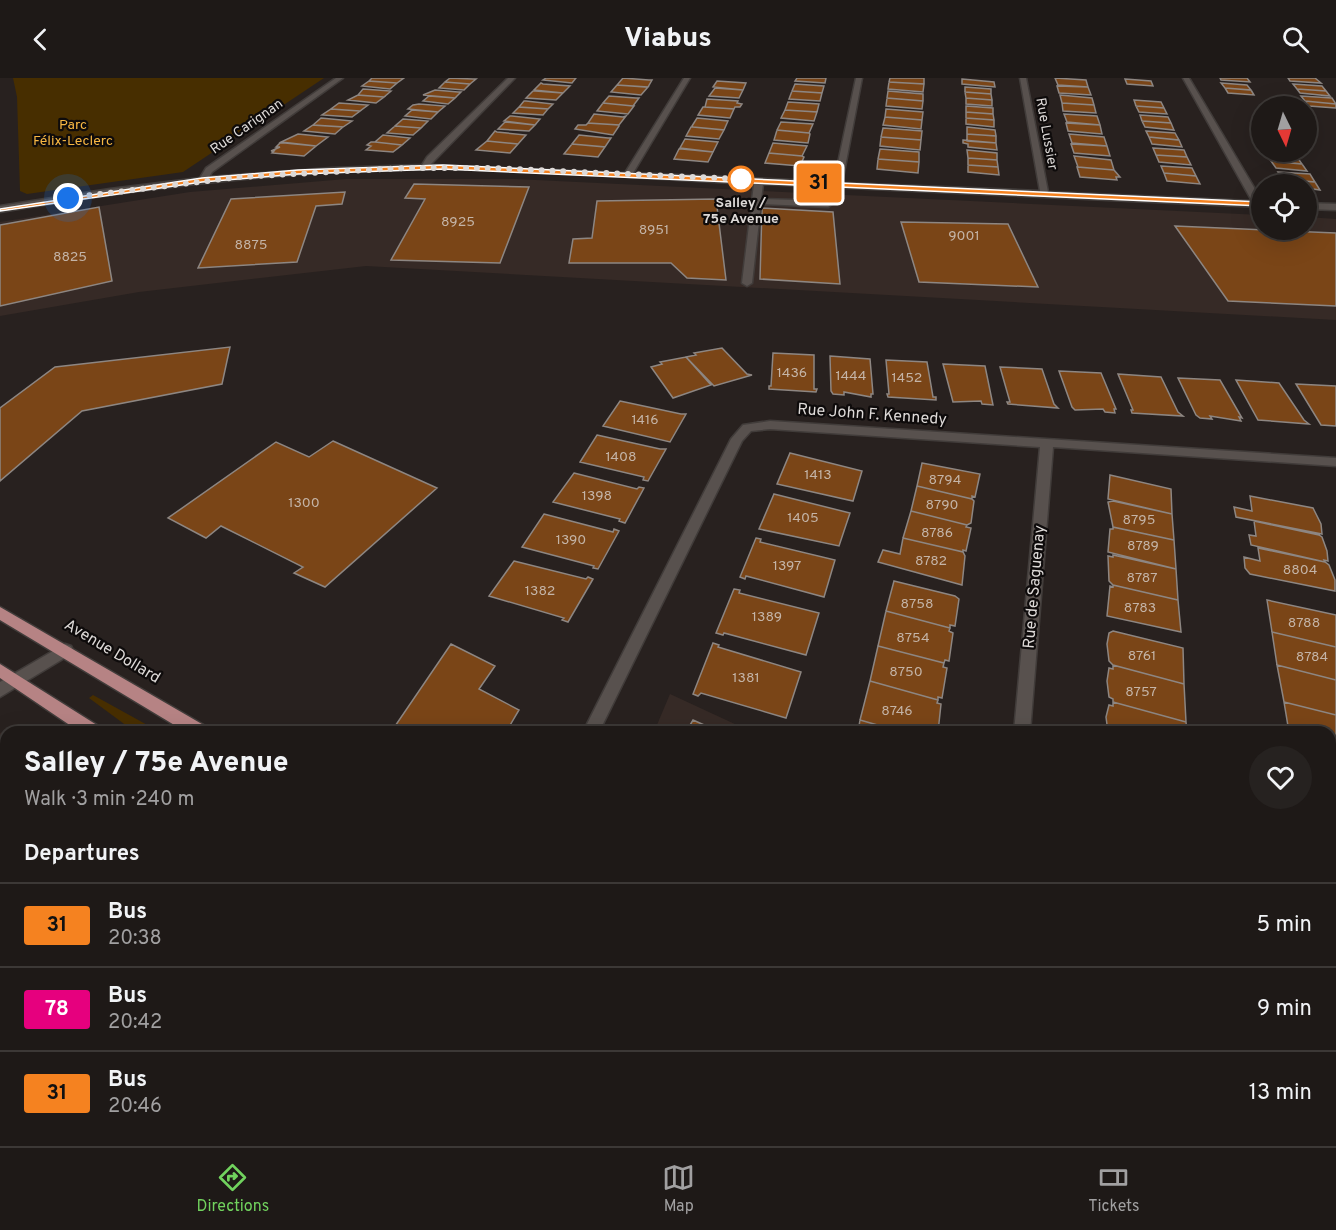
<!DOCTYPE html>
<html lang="en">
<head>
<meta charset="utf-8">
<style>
  body { margin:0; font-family:Overpass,sans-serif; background:#262220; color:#f1f3f6; height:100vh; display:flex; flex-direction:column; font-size:22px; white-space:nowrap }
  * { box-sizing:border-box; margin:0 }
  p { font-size:20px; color:#a1a0a1 }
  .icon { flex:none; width:33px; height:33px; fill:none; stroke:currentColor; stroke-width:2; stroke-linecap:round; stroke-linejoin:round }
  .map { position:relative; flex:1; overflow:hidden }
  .sheet { position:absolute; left:0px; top:648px; width:1336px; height:420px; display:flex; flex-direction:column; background:#1e1917; border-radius:18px 18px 0 0; box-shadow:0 6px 24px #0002,0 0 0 2px #3c3836 }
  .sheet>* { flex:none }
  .badge { padding:0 12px; border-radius:4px; font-size:21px; line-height:39px }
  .needle { width:39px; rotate:175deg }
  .fabs { position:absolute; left:1251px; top:18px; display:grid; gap:12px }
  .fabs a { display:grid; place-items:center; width:66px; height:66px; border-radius:50%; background:#1e1917; box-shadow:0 6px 24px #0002,0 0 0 2px #3c3836; font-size:30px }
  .you { position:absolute; width:30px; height:30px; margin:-15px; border:4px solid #fff; border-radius:50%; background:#1a73e8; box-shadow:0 0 0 9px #1a73e833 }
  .map>.badge { position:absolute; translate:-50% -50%; box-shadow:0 0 0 3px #fff }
  h2 { padding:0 24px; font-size:22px; line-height:54px }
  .round { display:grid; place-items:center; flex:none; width:63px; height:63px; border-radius:32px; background:#262220 }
  .head { display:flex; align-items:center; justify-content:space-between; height:102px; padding:0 24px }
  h1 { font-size:28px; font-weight:800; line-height:45px }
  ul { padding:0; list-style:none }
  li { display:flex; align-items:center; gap:18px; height:84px; padding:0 24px; border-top:2px solid #3c3836 }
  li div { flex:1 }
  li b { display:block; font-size:22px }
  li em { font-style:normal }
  li .badge { min-width:66px; font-weight:700; text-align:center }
  header { display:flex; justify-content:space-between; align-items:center; height:78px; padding:0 24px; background:#1e1917; font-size:27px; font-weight:800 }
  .tab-bar { display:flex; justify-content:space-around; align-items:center; height:84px; border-top:2px solid #3c3836; background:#1e1917; font-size:16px; color:#a1a0a1 }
  .tab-bar a { display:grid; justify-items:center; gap:3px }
  .tab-bar .active { color:#71d25e }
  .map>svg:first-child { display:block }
</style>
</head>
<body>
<header><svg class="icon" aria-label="back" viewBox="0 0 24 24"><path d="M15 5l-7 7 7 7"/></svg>Viabus<svg class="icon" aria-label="search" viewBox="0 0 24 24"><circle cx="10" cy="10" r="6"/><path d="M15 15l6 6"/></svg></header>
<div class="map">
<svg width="1336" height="1068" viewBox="0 0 1336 1068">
  <rect width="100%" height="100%" fill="#28211f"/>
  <path fill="#362a26" d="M346,101H515L1261,137L1262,152H1306L1307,139L1336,141V242L366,188L139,214L0,238V144L190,114Z
    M670,616L752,654H654Z
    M3,654L6,656V1062H594L603,1068H0V655Z
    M1331,923L1336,925V1068H1059V1062H1330Z"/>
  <path fill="#472e00" d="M13,0H324L183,94L27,116L20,113L17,19Z
    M93,617L160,654H135L89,620Z"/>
  <path fill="#7a4517" stroke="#8d8682" stroke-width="1.5" d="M372,0H404L397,5L369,3Z
    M450,0L473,1H476L470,6L445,4Z
    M546,0H576L572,5L543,2Z
    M623,0L649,2H652L648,9L617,7Z
    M797,0H826L825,5L795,3Z
    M890,0H924V6L889,4Z
    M1055,0L1086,2L1088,9L1058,7Z
    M1220,0H1247L1250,4L1221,2Z
    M1288,0H1315L1321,5L1290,3Z
    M962,1L994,4L995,9L962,6Z
    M1125,1L1151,3L1153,8L1127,6Z
    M369,3L397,5L390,11L362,8Z
    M717,3L746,5L743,12L713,9Z
    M445,4L470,6L464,12L439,10Z
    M889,4L924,6L923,14L888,11Z
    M541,5L543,6L570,8L563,15L534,12Z
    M1221,5L1247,7L1251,12L1225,10Z
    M795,6L824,8L822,15L792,13Z
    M1293,6L1322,8L1326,13L1297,11Z
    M617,7L645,9H648L641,17L611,14Z
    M1057,8L1088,9L1091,17L1059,15Z
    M965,9L991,11V16L965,14Z
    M715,10L743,12L739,20L709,18Z
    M1225,10L1251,12L1254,17L1228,15Z
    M363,11L391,13L384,19L358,17Z
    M1297,11L1326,13L1330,18L1300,15Z
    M435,12L458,14H461L455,20L423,17Z
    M533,13H535L563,15L556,22L526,20Z
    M792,13L822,15L820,23L789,21Z
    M888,13L923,16V23L887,20Z
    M965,14L991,16L992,22L966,20Z
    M358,17L384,19L376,25L348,22Z
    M1060,17L1092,20L1094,27L1062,25Z
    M429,18L455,20L448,26L423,23Z
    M609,18L636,20H639L633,28L603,25Z
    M1301,18L1332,20L1336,26L1305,23Z
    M887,20L923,23L922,31L886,28Z
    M966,20L992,22V28L966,26Z
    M707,21L738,23L737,25L742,26L740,29H735L734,31L705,29Z
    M1134,22L1161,24L1164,30L1136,28Z
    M524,23H526L553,26L548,31L519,29Z
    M1305,23L1336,26V30L1309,28Z
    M788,24L819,26L817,34L785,32Z
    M339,25L368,27L360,33L331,31Z
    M603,25L633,28H634L628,36L597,33Z
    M1062,25L1094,27L1096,35L1063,33Z
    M413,27L419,26L445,28L438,34L408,31Z
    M966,28L993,30V36L966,34Z
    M1136,28L1164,30L1167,36L1139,34Z
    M519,29L548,31L543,37L513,35Z
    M703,29H705L734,31L730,40L698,37Z
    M331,31L345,32L360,33L352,39L322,37Z
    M886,31L923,34L922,42L885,39Z
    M412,32L438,34L431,41L405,38Z
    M785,32L817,34L814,43L781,40Z
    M966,34L993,36L994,42L966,40Z
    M594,36L623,39L626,38L619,47L588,45Z
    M1064,36L1097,38L1100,47L1067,44Z
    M1140,37L1168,39L1171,45L1142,43Z
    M510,38H512L540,41L535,47L504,43Z
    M885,39L922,42L921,51L883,47Z
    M321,40L352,43L343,49L313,47Z
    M697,40L728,43L724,52L693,49L692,48Z
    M966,40L994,42V49L966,46Z
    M403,41L428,43L421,50L395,48Z
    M1142,43L1171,45L1174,52L1145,49Z
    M505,44L535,47L529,53L498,51Z
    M781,44L813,46L809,55L777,52Z
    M588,45L619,47V48L613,57L575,51L578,47H586Z
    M1066,45L1100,47L1102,56L1068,53Z
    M313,47L343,49L335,56L304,53Z
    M395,48L421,50L413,57L387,55Z
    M691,49H693L724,52L719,61L686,58Z
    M967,49L995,52L996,58L967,56Z
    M883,50L922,53L921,62L881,59Z
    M777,52L809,55L810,56L808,65L774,62Z
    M495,53L497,54L526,57L518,66L487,63Z
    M1146,53L1175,55L1179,62L1149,59Z
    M298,56L328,59L316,68L281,64Z
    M967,56L996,58V65L967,63Z
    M1069,56L1104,59L1107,68L1072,65Z
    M383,57L410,60L402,67L375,64Z
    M579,57L608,60H611L605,69L572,66Z
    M881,59L921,62L920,72L880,68Z
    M1149,59L1179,62L1182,69L1152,66Z
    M685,61L718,64L713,74L680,70Z
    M963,62L996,65L997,72L968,69V66L963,65Z
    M487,63L518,66L510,75L476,72Z
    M371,64H375L402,67L393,74L366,72L371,68L367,67Z
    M280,65H285L316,68L304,78L272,75L274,73H271L280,69H276Z
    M773,65L807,68L802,78L769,75Z
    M572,66L605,69L598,79L564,76Z
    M1071,66L1107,68L1110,78L1074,75Z
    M1153,70L1184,72L1187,79L1156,77Z
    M679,71H682L713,74L708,84L674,81Z
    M880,71L919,74V84L878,81Z
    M967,72L997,75V82L968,80Z
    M769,75L802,78L804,79L800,88L765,85Z
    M1267,76L1297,79L1302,86L1271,83Z
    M1156,77L1187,79L1191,87L1159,84Z
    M1074,78L1111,82L1114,92L1078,89Z
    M968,80L997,82L998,89L968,87Z
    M878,81L919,84L918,95L877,91Z
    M1271,83L1302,86L1307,93L1276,90Z
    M968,87L998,89L999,97L968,94Z
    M1161,88L1192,90L1196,98L1164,95Z
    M1077,89L1114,92L1120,99H1116L1117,102L1080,99Z
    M1278,94L1310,96L1315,104L1283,101Z
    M1164,95L1196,98L1200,106L1167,103Z
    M1283,101L1315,104L1320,112L1306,110V106H1286Z
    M414,106L529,109L500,185L391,182L425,121L405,120Z
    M345,114L342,126L316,128L297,184L198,190L231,121Z
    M716,121L726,202L687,200L671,185H569L573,161L592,160L597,123Z
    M99,129L112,203L0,228V147Z
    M762,130L833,134L840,206L760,201Z
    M901,144L1008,146L1038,209L919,204Z
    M1175,148L1336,155V228L1228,223Z
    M230,269L222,306L82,333L0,403V330L55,289Z
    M722,270L747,296L752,297L714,308L686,279L696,277L694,275Z
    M773,275L814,277V311H817L816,314L769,311V308H771Z
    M830,278L870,281L873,316H871V319L844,314V317L833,316L831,313Z
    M686,279L711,307L673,320L651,289L662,286L660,284Z
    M886,282L927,284L933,319H936V322L888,319L887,316H889Z
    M943,286L985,288L993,327L982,326L981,323L953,324Z
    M1000,289L1042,291L1054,326L1058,330L1008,326L1007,324H1010Z
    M1059,293L1101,295L1116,331H1114L1115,335L1105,334L1103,331L1075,332L1072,329Z
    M1118,296L1161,299L1178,334L1183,338L1132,335L1131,332H1133Z
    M1178,300L1220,302L1242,340L1239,339L1241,343L1210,338L1212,341L1200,340L1196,337Z
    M1236,302L1279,305L1304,342L1309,346L1258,342Z
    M1296,306L1336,308V348L1321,347Z
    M620,323L681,336H686L670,364L603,348Z
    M597,357L660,371H666L648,403L643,402L644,399L580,384Z
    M333,363L437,410L325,509L294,495L303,489L221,448L206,460L168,440L276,364L309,379Z
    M790,375L862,393L853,423L777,406Z
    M922,385L980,396L975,419L972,418V421L917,408Z
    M574,395L637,411L639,409L644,410L625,445L619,443L620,441L553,424Z
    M1110,397L1171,411L1172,436L1108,421Z
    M917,408L972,421L974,423L971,445L967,447L911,433Z
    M774,416L850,435L839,468L759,451Z
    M1250,418L1313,430L1321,446L1322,456L1236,439L1234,429L1252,433Z
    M1113,423L1172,436L1174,462L1113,449L1108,424Z
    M911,433L967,447L966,449L971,450L966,473L963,472V474L903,460Z
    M544,436L613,454L614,451L619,453L598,491L593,490L594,488L522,469Z
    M1254,443L1319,457L1322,459L1327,473L1328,483L1324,482L1325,484L1251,467L1249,457L1256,458Z
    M1113,449L1174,462L1176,491L1108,474L1110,451H1113Z
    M756,460L761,461L760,464L835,482L824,519L746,498L745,501L740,499Z
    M903,460L963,474L965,478L962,507L878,484L883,472L900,476Z
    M1258,470L1325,484L1329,487L1335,502V513L1250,496L1245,490L1244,479L1260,483Z
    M1113,477L1176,491L1178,522L1113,507L1109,503L1108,478L1113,479Z
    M514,483L586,501L588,499L593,501L568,544L562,542L564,540L489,518Z
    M894,503L955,518L959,521L955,548L950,547V550L886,533Z
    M1113,507L1178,522L1181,554L1107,538L1110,508L1113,509Z
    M734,511L740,512L739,515L819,535L806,577L724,555L723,557L716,555Z
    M1267,522L1336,537V569L1272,554Z
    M886,533L950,550L949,553L953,555L949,583L945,582L944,585L878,568Z
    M1113,553L1183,570L1184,606L1113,587L1109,583L1107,566L1109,555Z
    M1272,554L1336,569V602L1277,587Z
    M713,565L719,567L718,569L801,594L786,640L701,615L698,618L693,616Z
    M451,566L495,588L479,611L519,632L506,654H391Z
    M878,568L944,585L943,589L947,590L942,620L938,619V622L870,603Z
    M1113,587L1184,606L1186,644L1113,624V621L1109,619L1107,603L1109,590L1113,591Z
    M1277,587L1336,602V637L1284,624Z
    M870,603L938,622L937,625L941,626L938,654H902L860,642Z
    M1113,624L1186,644L1187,654H1108L1106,639L1109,627L1113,628Z
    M1284,624L1336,637V675L1330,674V654H1289Z
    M693,642L720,654H686Z
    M860,642L902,654H858Z
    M1330,705L1336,706V750L1330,748Z
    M1330,748L1336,750V796L1330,794Z
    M1330,794L1336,796V845L1330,844Z
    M1330,844L1336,845V903L1330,901Z
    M0,854L6,859V1029L0,1036Z
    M6,1029V1062H113L108,1068H0V1036Z
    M1330,1048L1336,1051V1068H1112L1114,1062H1330Z
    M113,1062H285L293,1068H108Z"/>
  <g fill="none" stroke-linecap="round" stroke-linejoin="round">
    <g stroke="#413c3a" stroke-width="3">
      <path id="minor" d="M336,0H343L212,94L209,99L332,90L422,87L427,79L508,0H515L430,87L625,95L684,0H690L633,95L834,104L856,0H862L842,105L1040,113L1020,0H1026L1048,114L1252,123L1183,0H1189L1262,123V129L763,106L761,121L828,123L832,126L828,129L761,126L752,205L747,208L742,205L754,106C651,101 546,92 442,91C294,91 146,109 0,134V128L110,111L200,100L206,90Z
        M1306,125L1336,126V132L1306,131Z
        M770,343L1336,380V388L1053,369L1030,654H1014L1040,369L770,351L751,353L742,363L599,654H583L731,361L743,347Z
        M65,566L71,568L73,572L71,576L0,619V604Z
        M0,741L6,744V765L0,762Z
        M1330,972L1336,974V997L1330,995Z
        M429,1062H459L462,1068H432Z
        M496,1062H520L517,1068H493Z
        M972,1062H996L995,1068H971Z"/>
    </g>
    <g stroke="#413c3a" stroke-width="3">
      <path id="major" d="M0,529L207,649L209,654H186L0,542Z
        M0,586L100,649L102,654H80L0,600Z
        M705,1062H735L738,1068H708Z
        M852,1062H882L885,1068H855Z"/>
    </g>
    <use href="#minor" fill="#58514e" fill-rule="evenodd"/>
    <use href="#major" fill="#b68384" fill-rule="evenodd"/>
  </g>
  <path fill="#f58220" stroke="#fff" stroke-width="1.5" d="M443,87L1262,124L1265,126L1262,128L443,91L298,96L202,104L0,133V131L202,100L298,92Z"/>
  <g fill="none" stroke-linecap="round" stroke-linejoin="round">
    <path stroke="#ddd9d7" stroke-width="6" stroke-dasharray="0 10.8" d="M68,120L239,99L404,90H490L741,101"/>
  </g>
  <circle fill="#fff" stroke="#f58220" stroke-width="3" cx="741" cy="101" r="12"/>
  <g text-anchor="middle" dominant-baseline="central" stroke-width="4.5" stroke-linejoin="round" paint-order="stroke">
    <g font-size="14" fill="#f7b743" stroke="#0e0b0b">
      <text x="73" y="47">Parc<tspan x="73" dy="16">Félix-Leclerc</tspan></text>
    </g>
    <g font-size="14" fill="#ddd9d7" stroke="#0e0b0b">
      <text transform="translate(247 49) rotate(-35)">Rue Carignan</text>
      <text transform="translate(1046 56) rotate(80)">Rue Lussier</text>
    </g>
    <g font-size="14" font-weight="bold" fill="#ddd9d7" stroke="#0e0b0b">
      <text x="741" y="125">Salley /<tspan x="741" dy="16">75e Avenue</tspan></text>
    </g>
    <g font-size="14" fill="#c4b4a7">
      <text x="458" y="144">8925</text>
      <text x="654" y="152">8951</text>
      <text x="964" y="158">9001</text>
      <text x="251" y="167">8875</text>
      <text x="70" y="179">8825</text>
      <text x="792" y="295">1436</text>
      <text x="851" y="298">1444</text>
      <text x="907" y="300">1452</text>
      <text x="645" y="342">1416</text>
      <text x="621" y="379">1408</text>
      <text x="818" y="397">1413</text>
      <text x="945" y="402">8794</text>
      <text x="597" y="418">1398</text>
      <text x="304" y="425">1300</text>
      <text x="942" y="427">8790</text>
      <text x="803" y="440">1405</text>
      <text x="1139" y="442">8795</text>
      <text x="937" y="455">8786</text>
      <text x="571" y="462">1390</text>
      <text x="1143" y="468">8789</text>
      <text x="931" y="483">8782</text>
      <text x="787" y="488">1397</text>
      <text x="1300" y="492">8804</text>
      <text x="1142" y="500">8787</text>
      <text x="540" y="513">1382</text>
      <text x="917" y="526">8758</text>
      <text x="1140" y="530">8783</text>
      <text x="767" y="539">1389</text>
      <text x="1304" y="545">8788</text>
      <text x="913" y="560">8754</text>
      <text x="1142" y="578">8761</text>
      <text x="1312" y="579">8784</text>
      <text x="906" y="594">8750</text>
      <text x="746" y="600">1381</text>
      <text x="1141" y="614">8757</text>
      <text x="897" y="633">8746</text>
    </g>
    <g font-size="16" fill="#ddd9d7" stroke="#0e0b0b">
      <text transform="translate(872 337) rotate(4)">Rue John F. Kennedy</text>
      <text transform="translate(1035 509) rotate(-85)">Rue de Saguenay</text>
      <text transform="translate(112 574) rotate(31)">Avenue Dollard</text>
    </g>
  </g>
</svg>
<div class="fabs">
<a><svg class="needle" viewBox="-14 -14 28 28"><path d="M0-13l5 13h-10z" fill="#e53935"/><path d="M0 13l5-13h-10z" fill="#a1a0a1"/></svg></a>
<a><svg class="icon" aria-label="locate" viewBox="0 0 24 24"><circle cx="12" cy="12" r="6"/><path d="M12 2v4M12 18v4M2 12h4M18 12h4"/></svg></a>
</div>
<div class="you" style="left:68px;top:120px"></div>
<b class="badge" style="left:819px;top:105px;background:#f58220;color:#111">31</b>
<section class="sheet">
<div class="head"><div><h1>Salley / 75e Avenue</h1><p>Walk · 3 min · 240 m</p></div><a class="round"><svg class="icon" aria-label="heart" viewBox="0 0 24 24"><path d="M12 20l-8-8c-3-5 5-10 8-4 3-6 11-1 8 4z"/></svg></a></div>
<h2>Departures</h2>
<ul>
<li><span class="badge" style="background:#f58220;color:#111">31</span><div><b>Bus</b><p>20:38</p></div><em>5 min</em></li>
<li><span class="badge" style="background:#e6007e;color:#fff">78</span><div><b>Bus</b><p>20:42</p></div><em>9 min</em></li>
<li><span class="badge" style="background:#f58220;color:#111">31</span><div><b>Bus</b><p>20:46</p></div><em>13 min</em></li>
</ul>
</section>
</div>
<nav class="tab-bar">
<a class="active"><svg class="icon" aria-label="directions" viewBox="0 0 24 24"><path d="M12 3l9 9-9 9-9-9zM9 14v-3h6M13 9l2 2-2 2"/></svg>Directions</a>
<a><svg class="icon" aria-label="map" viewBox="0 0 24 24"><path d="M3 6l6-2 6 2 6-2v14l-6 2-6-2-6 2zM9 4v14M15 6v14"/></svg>Map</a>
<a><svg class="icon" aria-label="tickets" viewBox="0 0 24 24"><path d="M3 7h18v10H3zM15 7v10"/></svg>Tickets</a>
</nav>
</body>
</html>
